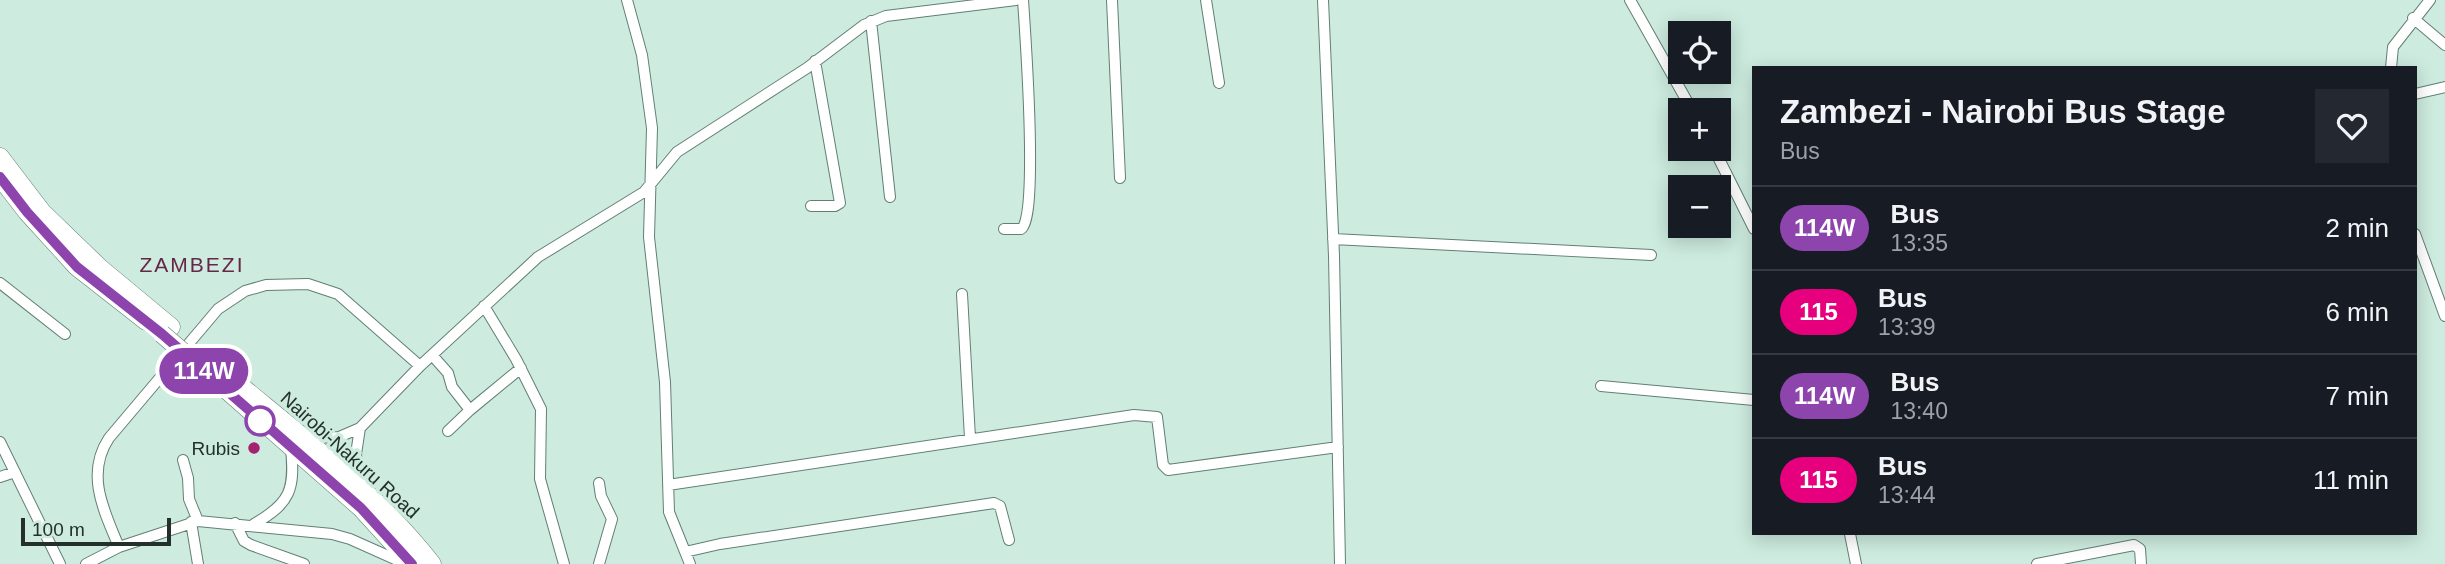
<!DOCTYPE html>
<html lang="en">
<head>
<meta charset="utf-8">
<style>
  body { margin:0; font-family:Arial,sans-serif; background:#242831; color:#f1f3f6; height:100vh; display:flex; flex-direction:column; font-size:26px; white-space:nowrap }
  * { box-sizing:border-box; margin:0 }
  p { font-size:23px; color:#9ea1a6 }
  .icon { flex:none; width:38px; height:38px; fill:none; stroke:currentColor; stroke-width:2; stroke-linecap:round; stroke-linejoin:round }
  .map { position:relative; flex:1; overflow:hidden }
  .panel { position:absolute; left:1752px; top:66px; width:665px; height:469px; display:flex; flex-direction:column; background:#171b24; border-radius:0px; box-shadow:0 4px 18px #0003 }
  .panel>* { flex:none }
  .badge { padding:0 14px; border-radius:23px; font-size:24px; line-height:46px }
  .fabs { position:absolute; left:1668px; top:21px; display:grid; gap:14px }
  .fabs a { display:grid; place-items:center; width:63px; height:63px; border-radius:0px; background:#171b24; box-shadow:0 4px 18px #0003; font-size:35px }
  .scale { position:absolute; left:21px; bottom:18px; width:150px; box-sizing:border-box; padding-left:7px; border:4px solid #24302b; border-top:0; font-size:19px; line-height:24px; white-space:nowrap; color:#24302b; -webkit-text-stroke:5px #cdebdf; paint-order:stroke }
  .map>.badge { position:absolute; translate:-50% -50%; box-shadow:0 0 0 4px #fff }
  .round { display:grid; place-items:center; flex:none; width:74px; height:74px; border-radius:0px; background:#242831 }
  .head { display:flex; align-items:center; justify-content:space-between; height:119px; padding:0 28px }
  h1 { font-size:33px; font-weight:600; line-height:52px }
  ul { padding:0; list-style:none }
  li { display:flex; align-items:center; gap:21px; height:84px; padding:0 28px; border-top:2px solid #363941 }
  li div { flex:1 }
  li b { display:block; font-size:26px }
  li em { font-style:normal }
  li .badge { min-width:77px; font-weight:700; text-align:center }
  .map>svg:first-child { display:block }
</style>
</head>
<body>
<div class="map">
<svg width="2445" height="564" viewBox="0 0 2445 564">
  <rect width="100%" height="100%" fill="#cdebdf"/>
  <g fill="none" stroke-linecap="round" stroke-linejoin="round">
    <g stroke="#637f74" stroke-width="12">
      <path id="minor" d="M627,0L642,55L652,128L649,237L665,382L669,512L690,564
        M1112,0L1120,178
        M1206,0L1219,83
        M1323,0L1334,256L1340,564
        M1630,0L1692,110
        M2413,18L2445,45
        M871,21L890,197
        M2391,68L2393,47L2430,0
        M2415,94L2445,87
        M1714,149L1754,229
        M811,206H835L840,203L815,61
        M1004,229H1021C1039,220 1025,30 1023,0
        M2415,234L2445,316
        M1333,239L1651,255
        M0,283L65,334
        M962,294L970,438
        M484,306L516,359L541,409L540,479L564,564
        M432,355L448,373L452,387L470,410L448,431
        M1601,386L1754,400
        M470,410L521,368
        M304,438L339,437L360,428L420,366L538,257L644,192L677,152L807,68L864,25L886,16L1016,0
        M0,442L60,564
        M183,460L188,478L189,499L198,521
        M0,477L15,472
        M359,484L356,454L360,428
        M668,485L1134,415L1157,417L1163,465L1168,470L1338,447
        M191,522L198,564
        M235,523L244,541L251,545L304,564
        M254,524C291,503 295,489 291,448
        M1850,534L1856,564
        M119,547C104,511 85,474 109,438L218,309L245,291L266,285L308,284L338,294L420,366
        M685,552L720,544L994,503L1000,506L1009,540
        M86,564L119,547L198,521L332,534L350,539L406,564
        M599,564L612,519L601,496L599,483
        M2037,564L2134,545L2140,549L2141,564"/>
    </g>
    <g stroke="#637f74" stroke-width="19">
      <path id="trunk" d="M0,157L42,212L100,268L171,327
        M0,177L27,212L77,267L146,321
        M212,362C287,426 371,486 432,564
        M205,371L361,508L412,564"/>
    </g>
    <use href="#minor" stroke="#fff" stroke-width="10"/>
    <use href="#trunk" stroke="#fff" stroke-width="18"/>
    <g stroke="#637f74" stroke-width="19" stroke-linecap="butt">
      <path id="trunk-bridge" d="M162,334L205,371"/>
    </g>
    <use href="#trunk-bridge" stroke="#fff" stroke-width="18"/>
  </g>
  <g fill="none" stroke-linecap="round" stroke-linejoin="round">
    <g stroke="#fff" stroke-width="16">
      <path id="line" d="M0,177L27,212L77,267L162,334L361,508L412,564"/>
    </g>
    <use href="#line" stroke="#8e44ad" stroke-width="10"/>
  </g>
  <circle fill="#fff" stroke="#8e44ad" stroke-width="3.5" cx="260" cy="421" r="14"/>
  <circle fill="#a4216f" stroke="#cdebdf" stroke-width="2.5" cx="254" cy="448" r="7"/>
  <g text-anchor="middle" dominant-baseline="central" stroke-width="7" stroke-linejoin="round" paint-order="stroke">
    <g font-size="19" fill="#24302b" stroke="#cdebdf" text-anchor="end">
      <text x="240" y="448">Rubis</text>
    </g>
    <g font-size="19" fill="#24302b" stroke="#cdebdf">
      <text transform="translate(350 455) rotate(42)">Nairobi-Nakuru Road</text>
    </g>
    <g font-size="21" letter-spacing="2" fill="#662648" stroke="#cdebdf">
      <text x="192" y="264">ZAMBEZI</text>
    </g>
  </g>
</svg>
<div class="fabs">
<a><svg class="icon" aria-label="locate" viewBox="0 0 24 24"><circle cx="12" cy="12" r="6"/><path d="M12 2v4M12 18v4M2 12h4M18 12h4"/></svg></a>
<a>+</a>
<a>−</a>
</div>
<div class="scale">100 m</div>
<b class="badge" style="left:204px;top:371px;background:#8e44ad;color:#fff">114W</b>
<section class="panel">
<div class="head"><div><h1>Zambezi - Nairobi Bus Stage</h1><p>Bus</p></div><a class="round"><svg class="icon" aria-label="heart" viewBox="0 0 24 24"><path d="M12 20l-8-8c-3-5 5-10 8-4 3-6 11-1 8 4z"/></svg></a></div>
<ul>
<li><span class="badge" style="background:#8e44ad;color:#fff">114W</span><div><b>Bus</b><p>13:35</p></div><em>2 min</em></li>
<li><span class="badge" style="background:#e6007e;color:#fff">115</span><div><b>Bus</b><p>13:39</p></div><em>6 min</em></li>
<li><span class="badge" style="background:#8e44ad;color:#fff">114W</span><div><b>Bus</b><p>13:40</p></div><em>7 min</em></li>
<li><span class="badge" style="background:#e6007e;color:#fff">115</span><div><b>Bus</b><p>13:44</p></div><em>11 min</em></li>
</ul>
</section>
</div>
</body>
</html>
